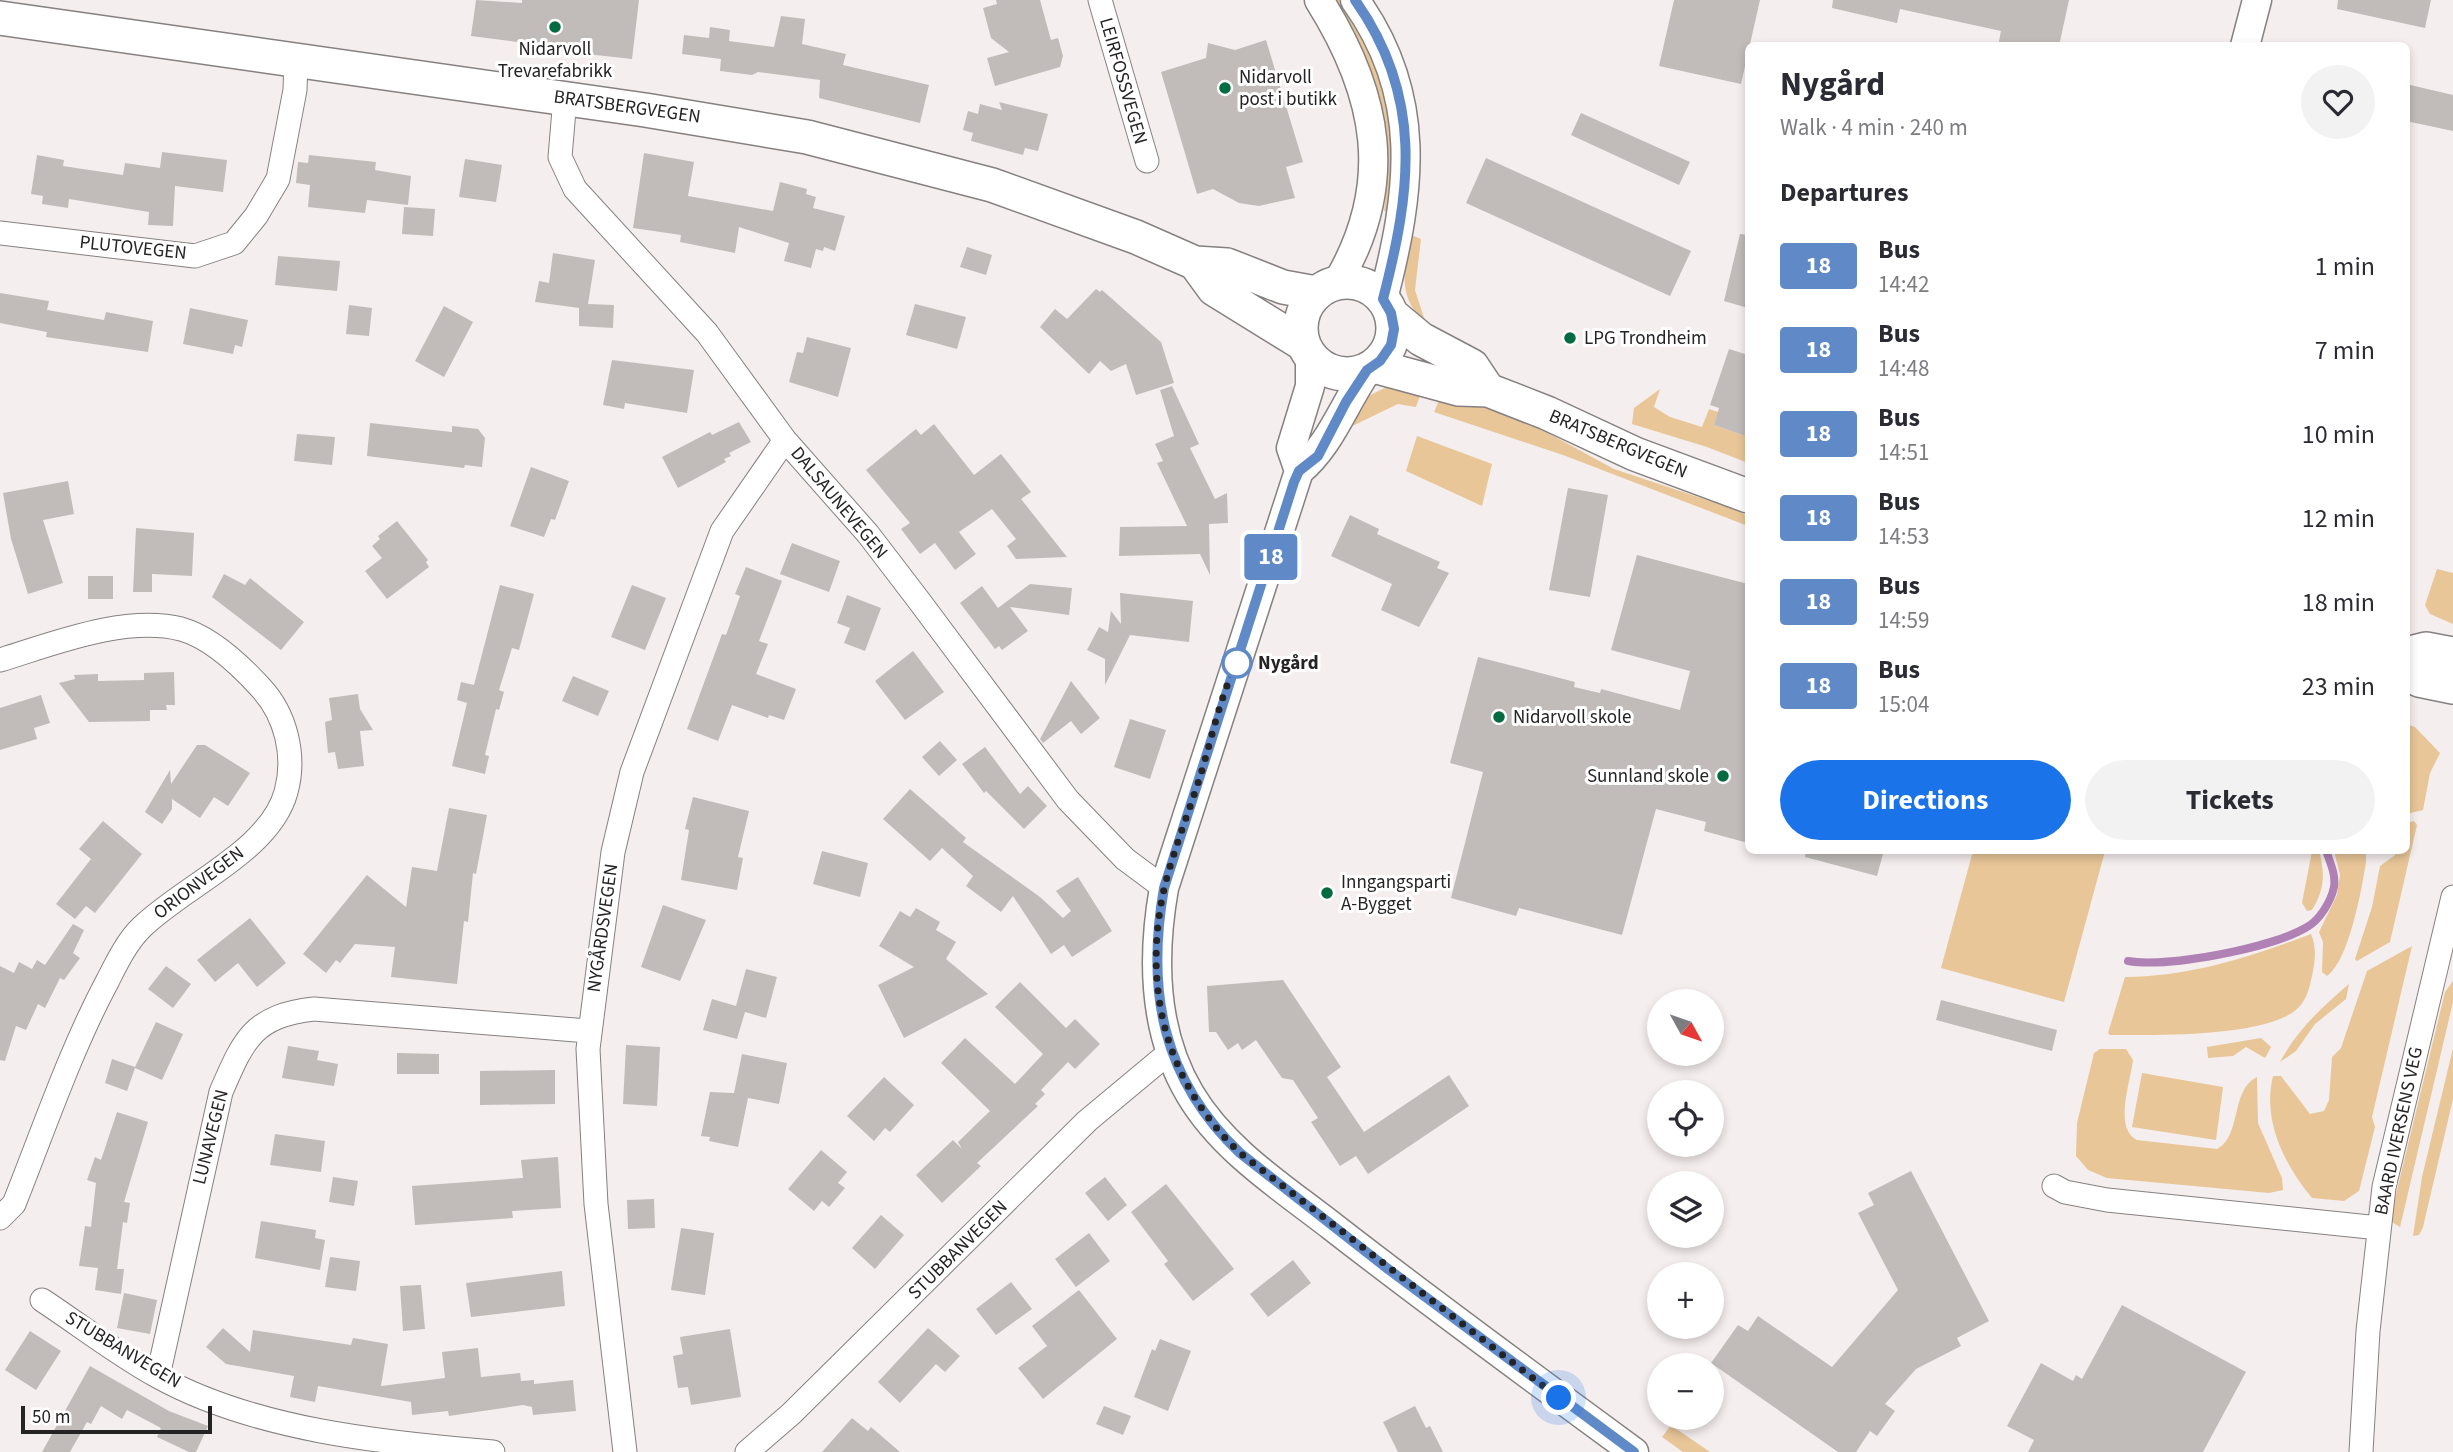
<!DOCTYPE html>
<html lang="en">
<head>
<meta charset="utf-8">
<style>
  body { margin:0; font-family:"Source Sans 3",sans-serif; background:#f2f2f3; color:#2b2b33; height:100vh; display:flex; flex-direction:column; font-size:26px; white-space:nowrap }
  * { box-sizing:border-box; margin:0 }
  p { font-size:23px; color:#7c7c81 }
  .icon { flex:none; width:38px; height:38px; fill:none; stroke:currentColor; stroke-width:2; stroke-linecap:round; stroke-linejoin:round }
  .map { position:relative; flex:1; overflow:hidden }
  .side { position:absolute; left:1745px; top:42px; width:665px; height:812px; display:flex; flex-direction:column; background:#fff; border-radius:10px; box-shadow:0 4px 10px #0003 }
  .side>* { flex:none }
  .badge { padding:0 14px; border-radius:5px; font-size:24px; line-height:46px }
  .needle { width:46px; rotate:130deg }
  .fabs { position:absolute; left:1647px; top:989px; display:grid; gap:14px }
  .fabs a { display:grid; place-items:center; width:77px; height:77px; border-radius:50%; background:#fff; box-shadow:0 4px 10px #0003; font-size:35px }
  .scale { position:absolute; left:21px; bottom:18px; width:191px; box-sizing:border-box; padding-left:7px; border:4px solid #252323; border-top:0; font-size:19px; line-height:24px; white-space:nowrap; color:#252323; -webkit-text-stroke:5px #fff; paint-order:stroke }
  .you { position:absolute; width:35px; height:35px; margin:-18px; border:5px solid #fff; border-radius:50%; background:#1a73e8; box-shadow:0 0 0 10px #1a73e833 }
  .map>.badge { position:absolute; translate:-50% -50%; box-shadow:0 0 0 4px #fff }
  h2 { padding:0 35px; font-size:26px; line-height:63px }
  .round { display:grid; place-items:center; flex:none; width:74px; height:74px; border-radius:37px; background:#f2f2f3 }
  .headline { display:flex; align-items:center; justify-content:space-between; height:119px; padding:0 35px }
  h1 { font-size:33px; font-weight:700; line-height:52px }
  .button { display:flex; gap:14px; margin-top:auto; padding:14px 35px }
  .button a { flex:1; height:80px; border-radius:42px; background:#1a73e8; color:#fff; font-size:28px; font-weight:700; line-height:80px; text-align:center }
  .button a+a { background:#f2f2f3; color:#2b2b33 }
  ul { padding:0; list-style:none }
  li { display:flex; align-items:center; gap:21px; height:84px; padding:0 35px }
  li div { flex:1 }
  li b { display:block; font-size:26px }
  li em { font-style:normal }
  li .badge { min-width:77px; font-weight:700; text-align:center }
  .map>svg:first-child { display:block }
</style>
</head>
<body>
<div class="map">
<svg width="2453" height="1452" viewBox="0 0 2453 1452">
  <rect width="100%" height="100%" fill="#f5eeee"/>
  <path fill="#e8c698" d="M1332,0H1346L1352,9L1392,106L1394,213L1384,211C1395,129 1379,68 1332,0Z
    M1409,234L1421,239L1415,290L1425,321C1396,298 1405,266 1409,234Z
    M1389,386L1421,393L1416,407L1398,404L1346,429L1368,396Z
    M1660,389L1654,407L1670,417L1702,427L1709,409L1718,412L1714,425L1748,437V463L1707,447L1632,424L1634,408Z
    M1442,393L1522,419L1614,469L1740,511L1748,517V526L1563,455L1434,412Z
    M1417,436L1492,464L1482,506L1406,471Z
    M2437,569L2453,573V624L2430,614L2425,605Z
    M2406,724L2415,727L2440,753L2430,773L2423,810L2406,814Z
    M2414,821L2417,825L2390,942L2357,961L2355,959L2372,907L2380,866L2395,855L2394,851L2406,850V823Z
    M1973,851H2105L2064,1002L1941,968Z
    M2312,851H2319C2325,873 2325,889 2312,910L2307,911L2302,903Z
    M2334,851H2366V862C2362,888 2349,961 2327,976L2322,972L2323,942L2319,932L2337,895L2340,875Z
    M2311,934C2317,947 2315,962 2312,976C2310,986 2307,998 2300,1006C2273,1038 2152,1035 2110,1035L2108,1033L2125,977C2189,977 2251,957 2311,934Z
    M2412,946L2372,1117L2375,1127L2359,1191L2344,1201L2312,1198C2284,1164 2262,1120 2273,1076H2281L2310,1114L2324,1111L2329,1100L2332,1057L2341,1048L2367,971Z
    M2453,981V1002L2400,1227L2390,1221L2397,1190L2445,992Z
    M2349,984L2346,999L2315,1024L2296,1051L2280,1062C2297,1030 2322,1007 2349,984Z
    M2261,1038L2271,1047L2265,1058L2246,1047L2233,1056L2208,1058L2207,1047Z
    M2453,1048V1099L2423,1227L2419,1235L2413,1236L2422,1177Z
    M2100,1049H2126L2133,1060C2131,1080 2113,1129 2137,1140L2217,1149C2242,1136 2230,1090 2257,1077L2258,1123L2282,1178L2283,1190L2269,1193L2107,1178L2088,1170L2076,1156L2077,1123L2094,1053Z
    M2142,1073L2223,1087L2216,1140L2132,1127Z
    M1671,1425L1675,1428L1710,1452H1683L1662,1437Z"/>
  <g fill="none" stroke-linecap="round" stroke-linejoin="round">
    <path stroke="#b081b4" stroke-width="8" d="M2128,961C2168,968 2272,948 2307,927C2320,920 2331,901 2334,887C2336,874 2330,863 2326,850"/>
  </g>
  <path fill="#c1bcb9" d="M476,0L522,3V0H639L632,59L531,48L532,44L471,36Z
    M996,0H1040L1051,40L1058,38L1063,56L1060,67L995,86L987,58L1009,52L991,38L983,8L997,4Z
    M1674,0H1760L1741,84L1659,66Z
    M1833,0H2069L2059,46H1998L2001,31L1900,9L1897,23L1832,8Z
    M2338,0H2431L2425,28L2337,9Z
    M781,16L805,19L802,44L846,54L843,65L929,85L920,123L819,98L820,80L758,72L752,75L720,71L721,59L682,54L684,35L709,38L710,27L730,30L729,41L774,47Z
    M1266,40L1303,162L1286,167L1295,198L1259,206L1239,203L1213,189L1197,194L1161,72L1206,58L1208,43L1235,50Z
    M2406,84L2453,95V131L2406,121Z
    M999,102L1048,114L1038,151L1025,148L1023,155L971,141L973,133L963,130L968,111L978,114L980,104L1002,110Z
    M1581,113L1690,162L1679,185L1571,135Z
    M162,152L227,160L223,192L175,186L173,226L148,225L149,212L69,199L68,208L42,204L43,196L31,194L37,155L64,160L63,166L123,175L125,163L160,168Z
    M644,153L694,162L688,196L773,211L780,182L807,189L806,194L816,197L813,208L845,216L835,251L824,247L823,251L816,249L811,268L784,261L789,243L739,227L735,253L680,242L681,235L633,228Z
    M309,155L376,162L375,170L411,176L408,205L367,200L365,213L308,207L310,185L296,183L298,162L308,163Z
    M1486,158L1691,251L1670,296L1466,203Z
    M465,159L502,165L496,202L459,197Z
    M404,207L435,209L433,236L402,234Z
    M1740,234L1748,235V308L1724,301Z
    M967,247L992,255L986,275L960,267Z
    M553,253L595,260L588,304L614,305L613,328L579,326V308L535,302L539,281L549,283Z
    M278,256L340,261L337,291L275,285Z
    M1096,289L1100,292L1102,290L1161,342L1174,383L1136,395L1126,364L1111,371L1100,361L1089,374L1040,327L1055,309L1067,319Z
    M0,293L49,301L47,310L104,320L106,312L153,321L148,352L46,337L47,332L0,323Z
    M915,304L966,317L957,349L906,335Z
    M349,305L372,308L369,336L346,334Z
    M444,306L473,322L444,377L415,361Z
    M190,308L248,320L242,347L235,345L233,354L183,344Z
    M807,337L851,348L838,397L789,382L797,352L803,353Z
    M1729,349L1748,355V437L1714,425L1719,408L1710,405Z
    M612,360L694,370L687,413L625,403L624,409L603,405Z
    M1172,386L1199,444L1190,448L1215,499L1227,493L1228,523L1209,524L1210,575L1200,554L1119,556L1120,527L1187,526L1157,463L1163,461L1155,444L1174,436L1160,390Z
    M739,422L751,442L729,453L731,456L724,459L726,462L678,488L662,457L710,432L712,435Z
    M370,423L452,432V426L478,429L485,438L482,467L465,465L464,468L367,456Z
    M934,424L974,475L1001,454L1031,492L1021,499L1067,557L1016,559L1007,546L1016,539L992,509L959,532L976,554L955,570L935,543L920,554L901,529L910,523L866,470L916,429L921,435Z
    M297,434L335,437L332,465L294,461Z
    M531,467L569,481L555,520L551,519L544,537L510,526Z
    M68,481L74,514L43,520L63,583L28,594L11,539L3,493Z
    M1568,488L1608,495L1590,597L1549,590Z
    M1350,515L1379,529L1377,534L1440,562L1437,568L1449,573L1419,627L1381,610L1392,584L1331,556Z
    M397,521L428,560L426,562L429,567L387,599L365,571L382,558L372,546L380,539L378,536Z
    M136,528L194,533L192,576L152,574V592H133Z
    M792,543L840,561L829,592L780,574Z
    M1637,555L1748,584V843L1704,831L1706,822L1656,809L1622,935L1519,908L1516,916L1451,898L1483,772L1450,763L1478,657L1575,682L1574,687L1600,693L1601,689L1680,710L1690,671L1611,650Z
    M746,567L782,581L759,641L768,644L756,674L796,689L784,720L769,715L768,718L732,705L718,741L687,729L722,634L726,635L740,596L735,594Z
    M224,574L245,585L250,578L304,622L281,650L212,597Z
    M88,576H113V599H88Z
    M1030,584L1072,588L1069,615L1010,607L1028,631L1002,650L999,646L995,649L960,603L982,586L998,608Z
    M500,585L534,594L519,650L512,648L499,690L504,692L499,710L496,709L485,755L489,756L485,774L452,766L467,703L457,700L461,682L474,685Z
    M632,585L666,598L645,650L611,637Z
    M1120,593L1193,601L1189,642L1130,635L1105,685V659L1087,650L1099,627L1108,632L1111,611L1121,624Z
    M847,595L881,608L865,651L844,643L850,628L837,623Z
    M913,651L944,692L905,720L875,681Z
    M174,672L175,705H166L167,710H150V721L89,722L59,683L75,679L74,675L98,674V681L144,680V673Z
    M573,676L609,691L598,716L562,701Z
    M1071,681L1100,718L1081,734L1071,721L1043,743L1040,739Z
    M358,694L360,709L373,730L360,731L364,766L338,769L335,752L328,753L325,722L332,720L329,698Z
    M41,695L50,723L34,728L37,739L0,750V708Z
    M1130,719L1166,730L1150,779L1114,767Z
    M940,741L957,760L939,776L922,757Z
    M197,745H205L250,773L228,806L214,797L200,818L172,799V809L162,824L145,812L170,770L171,784Z
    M985,747L1020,794L1028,786L1047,806L1024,829L986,791L984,793L962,764Z
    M910,789L966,838L963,842L1040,897L1063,918L1071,911L1056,891L1078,877L1112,931L1072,957L1064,945L1051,954L1013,896L1001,912L966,886L973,876L942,848L930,861L883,819Z
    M693,797L749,811L738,857L743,858L737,890L681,880L689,830L685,829Z
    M449,808L487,815L476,874L473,873L468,922L464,921L457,984L391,977L395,947L355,944L340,963L336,960L326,973L303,954L367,875L406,907L412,867L437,871Z
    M103,821L142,854L95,913L86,906L75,919L56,904L91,859L79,849Z
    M1806,850H1884L1877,876L1805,857Z
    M822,851L868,863L860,897L813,884Z
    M663,905L706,920L680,981L641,967Z
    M916,908L940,922L936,930L956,942L946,959L988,994L904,1038L878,985L914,967L879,946L900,911L910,917Z
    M250,918L286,963L257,987L238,963L215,982L197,960Z
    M73,924L84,930L73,953L80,958L64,980L60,978L45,1008L38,1004L26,1030L16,1026L5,1061L0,1060V966L14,973L19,962L32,969L37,960L45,965Z
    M166,966L191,984L173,1008L148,989Z
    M746,969L777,977L766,1018L745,1012L737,1039L703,1030L712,999L736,1006Z
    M1283,980L1341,1067L1327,1077L1364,1132L1449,1075L1469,1106L1368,1174L1356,1156L1340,1166L1311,1122L1318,1118L1293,1080L1282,1078L1256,1040L1242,1050L1238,1043L1228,1050L1216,1032H1209L1207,986Z
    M1020,982L1066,1028L1075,1019L1100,1044L1075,1069L1068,1062L1041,1090L1045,1094L1035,1104L1038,1106L977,1163L981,1166L942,1203L916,1175L953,1140L962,1149L958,1142L990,1111L941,1063L965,1038L1015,1084L1043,1054L995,1007Z
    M1941,1000L2057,1030L2052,1051L1936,1020Z
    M156,1022L183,1034L162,1080L135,1068L127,1091L105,1083L112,1059L135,1067Z
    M626,1045L660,1047L657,1106L623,1104Z
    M288,1046L319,1051L317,1060L338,1064L334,1086L282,1078Z
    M397,1053L439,1054V1074H397Z
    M742,1054L787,1063L779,1104L748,1098L738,1147L709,1141L710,1137L701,1136L710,1092L734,1093Z
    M555,1070V1104L480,1105V1071Z
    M884,1077L914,1105L890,1132L885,1128L874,1141L847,1116Z
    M117,1112L148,1122L124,1202L130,1203L127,1223L123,1222L117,1269H124L121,1294L95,1290L98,1268L79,1266L85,1226L91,1227L96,1183L87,1180L95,1157L101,1160Z
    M275,1134L325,1141L321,1172L270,1165Z
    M821,1150L847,1172L838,1183L845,1188L829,1207L822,1201L814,1211L788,1189Z
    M558,1157L561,1208L512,1211L513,1218L415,1225L412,1186L523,1178L521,1160Z
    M1911,1171L1989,1321L1957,1338L1961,1346L1916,1369L1885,1404L1895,1411L1877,1436L1870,1431L1856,1452H1838L1711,1363L1738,1325L1748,1331L1758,1316L1832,1367L1898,1290L1858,1213L1874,1205L1868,1193Z
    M333,1177L358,1181L354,1206L329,1202Z
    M1105,1177L1127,1205L1108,1221L1085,1193Z
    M1166,1184L1234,1269L1193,1301L1164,1264L1168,1261L1131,1212Z
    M654,1199L655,1228L628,1229L627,1200Z
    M881,1215L904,1235L875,1269L852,1248Z
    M261,1221L316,1230L315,1238L325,1240L320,1270L255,1258Z
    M681,1228L714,1233L705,1295L671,1290Z
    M1089,1233L1110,1261L1076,1287L1055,1259Z
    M330,1257L360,1261L356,1291L325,1287Z
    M1293,1260L1311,1283L1268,1317L1250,1294Z
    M562,1271L565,1306L471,1317L466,1283Z
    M1011,1282L1032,1309L996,1335L976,1309Z
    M421,1285L425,1329L403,1331L400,1286Z
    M1079,1290L1117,1339L1043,1399L1018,1368L1047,1346L1032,1326Z
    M124,1293L157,1300L150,1334L117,1328Z
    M2122,1305L2246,1372L2203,1452H2028L2034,1440L2007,1426L2041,1363L2073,1381L2076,1375L2082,1379Z
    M223,1328L250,1352L253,1330L351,1345L353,1338L388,1344L381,1386L445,1378L442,1352L478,1348L481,1377L520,1373L521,1381L534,1380V1384L573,1380L576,1411L533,1415L532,1407L523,1405L449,1416L448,1411L412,1415L411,1402L318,1386L315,1402L290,1397L294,1376L226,1364L206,1347Z
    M928,1328L960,1356L945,1372L936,1364L900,1403L878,1382Z
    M730,1329L741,1397L691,1405L688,1387L678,1388L673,1356L683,1354L680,1337Z
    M30,1331L61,1351L36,1390L5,1370Z
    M1160,1339L1191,1351L1168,1411L1134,1397L1152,1349L1155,1351Z
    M90,1366L169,1411L208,1426L196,1452H189L157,1437L161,1428L127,1410L122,1419L101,1406L91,1424L87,1422L70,1452H42Z
    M1104,1406L1131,1416L1123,1435L1096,1424Z
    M1415,1406L1426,1428L1430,1426L1443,1452H1398L1383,1422Z
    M852,1418L868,1431L871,1427L900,1452H822Z"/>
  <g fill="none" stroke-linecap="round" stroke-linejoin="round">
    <g stroke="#868080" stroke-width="25">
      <path id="minor" d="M1100,0L1147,161
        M565,98L560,157L575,189L707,333L785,440L868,534L917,598L1068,800L1125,859L1164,888
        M0,233L195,256L234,243L256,216L278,179L295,90L296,60
        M0,660C53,644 124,615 181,629C210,637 241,666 261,688C286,715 296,756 286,792C270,851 185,885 142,927C128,940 117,962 108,980C70,1051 44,1129 14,1204L0,1218
        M2054,1186L2065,1192L2107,1200L2379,1228
        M42,1300C80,1325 117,1354 157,1376C254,1430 384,1443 493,1452
        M158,1376L221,1092C244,1039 253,1016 314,1009L588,1031
        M625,1452L596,1204L588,1049L613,852L632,772L722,531L785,440
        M747,1452L791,1414L1087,1121L1171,1051
        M2361,1452L2368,1331L2384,1187L2453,897"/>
    </g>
    <g stroke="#868080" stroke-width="31">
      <path id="tertiary" d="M1319,0C1378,94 1396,184 1337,283
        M1355,0C1424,96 1411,191 1383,299
        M2245,46L2257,0
        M1367,371C1344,404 1330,446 1299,471L1164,888C1152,956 1153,1032 1190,1094C1223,1150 1283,1188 1333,1227C1432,1304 1533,1378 1634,1452
        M1299,471L1291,448L1310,386V358"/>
    </g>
    <g stroke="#868080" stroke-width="36">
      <path id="secondary" d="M0,18L645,110L807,137L992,185L1136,237L1195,263L1227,265L1283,287L1316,293
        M1195,263L1214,289L1303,344
        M1301 328a46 46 0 1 1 92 0a46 46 0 1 1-92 0Z
        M1391,314L1421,339L1472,366L1488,390
        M1374,366L1459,389L1488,390L1547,413L1635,454L1748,496
        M2406,654L2426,649L2453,654
        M2406,669L2419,680L2453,687"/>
    </g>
    <use href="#minor" stroke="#fff" stroke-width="23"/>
    <use href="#tertiary" stroke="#fff" stroke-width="28"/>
    <use href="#secondary" stroke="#fff" stroke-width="33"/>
  </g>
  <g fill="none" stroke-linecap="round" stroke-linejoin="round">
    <g stroke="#fff" stroke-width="16">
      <path id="line" d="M1355,0C1424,97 1411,191 1383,299L1391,313L1394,329L1391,345L1380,361L1367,370L1346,402L1318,456L1299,471L1294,482L1164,888C1146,991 1162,1079 1240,1153L1388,1269L1634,1452"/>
    </g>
    <use href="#line" stroke="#5f8ac7" stroke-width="10"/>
    <path stroke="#252323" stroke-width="7" stroke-dasharray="0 12.6" d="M1237,663C1221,693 1211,741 1200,777C1188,814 1173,852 1164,889C1142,988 1166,1083 1240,1153L1559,1398"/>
  </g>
  <g fill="#026b42" stroke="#fff" stroke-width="2.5">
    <circle cx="555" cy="27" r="7"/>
    <circle cx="1225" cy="88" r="7"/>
    <circle cx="1570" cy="338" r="7"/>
    <circle cx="1499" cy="717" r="7"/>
    <circle cx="1723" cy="776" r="7"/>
    <circle cx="1327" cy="893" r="7"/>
  </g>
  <circle fill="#fff" stroke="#5f8ac7" stroke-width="3.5" cx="1237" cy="663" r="14"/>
  <g text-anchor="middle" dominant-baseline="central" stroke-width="6" stroke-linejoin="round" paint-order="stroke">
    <g font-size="19" fill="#252323" stroke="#fff" text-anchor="start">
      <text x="555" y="49" text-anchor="middle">Nidarvoll<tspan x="555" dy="22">Trevarefabrikk</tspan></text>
      <text x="1239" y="77">Nidarvoll<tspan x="1239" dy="22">post i butikk</tspan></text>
      <text x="1584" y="338">LPG Trondheim</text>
      <text x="1513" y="717">Nidarvoll skole</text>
      <text x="1709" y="776" text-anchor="end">Sunnland skole</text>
      <text x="1341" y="882">Inngangsparti<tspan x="1341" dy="22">A-Bygget</tspan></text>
    </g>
    <g font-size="19" fill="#252323" stroke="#fff">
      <text transform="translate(1123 81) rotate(74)">LEIRFOSSVEGEN</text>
      <text transform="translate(627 107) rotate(8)">BRATSBERGVEGEN</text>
      <text transform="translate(133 248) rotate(6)">PLUTOVEGEN</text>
      <text transform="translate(1618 444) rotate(23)">BRATSBERGVEGEN</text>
      <text transform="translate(839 503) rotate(50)">DALSAUNEVEGEN</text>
      <text transform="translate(199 883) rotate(-37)">ORIONVEGEN</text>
      <text transform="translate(603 928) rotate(-82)">NYGÅRDSVEGEN</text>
      <text transform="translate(2399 1131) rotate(-78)">BAARD IVERSENS VEG</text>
      <text transform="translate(211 1137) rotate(-76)">LUNAVEGEN</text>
      <text transform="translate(958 1250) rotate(-45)">STUBBANVEGEN</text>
      <text transform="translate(123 1350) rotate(31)">STUBBANVEGEN</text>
    </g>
    <g font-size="19" font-weight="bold" fill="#252323" stroke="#fff" text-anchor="start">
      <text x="1258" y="663">Nygård</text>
    </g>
  </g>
</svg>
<div class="fabs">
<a><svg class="needle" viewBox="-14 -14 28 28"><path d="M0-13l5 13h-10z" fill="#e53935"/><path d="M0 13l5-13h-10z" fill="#7c7c81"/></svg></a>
<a><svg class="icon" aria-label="locate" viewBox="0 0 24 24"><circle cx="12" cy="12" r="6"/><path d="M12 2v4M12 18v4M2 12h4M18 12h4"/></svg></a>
<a><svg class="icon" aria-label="layers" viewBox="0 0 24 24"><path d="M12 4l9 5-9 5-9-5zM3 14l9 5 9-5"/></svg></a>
<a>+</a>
<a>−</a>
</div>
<div class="scale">50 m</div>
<div class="you" style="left:1559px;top:1398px"></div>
<b class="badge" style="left:1271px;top:557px;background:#5f8ac7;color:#fff">18</b>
<section class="side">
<div class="headline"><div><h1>Nygård</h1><p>Walk · 4 min · 240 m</p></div><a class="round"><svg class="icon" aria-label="heart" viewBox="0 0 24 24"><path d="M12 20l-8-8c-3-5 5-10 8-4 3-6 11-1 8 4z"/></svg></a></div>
<h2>Departures</h2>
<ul>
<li><span class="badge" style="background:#5f8ac7;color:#fff">18</span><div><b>Bus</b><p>14:42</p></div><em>1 min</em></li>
<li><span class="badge" style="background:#5f8ac7;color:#fff">18</span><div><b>Bus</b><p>14:48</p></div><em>7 min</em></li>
<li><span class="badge" style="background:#5f8ac7;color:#fff">18</span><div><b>Bus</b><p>14:51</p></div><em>10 min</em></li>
<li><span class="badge" style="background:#5f8ac7;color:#fff">18</span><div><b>Bus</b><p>14:53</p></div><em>12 min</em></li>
<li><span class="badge" style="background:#5f8ac7;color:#fff">18</span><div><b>Bus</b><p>14:59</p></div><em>18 min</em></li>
<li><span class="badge" style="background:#5f8ac7;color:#fff">18</span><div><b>Bus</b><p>15:04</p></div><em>23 min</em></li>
</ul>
<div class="button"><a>Directions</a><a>Tickets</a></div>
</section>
</div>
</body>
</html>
